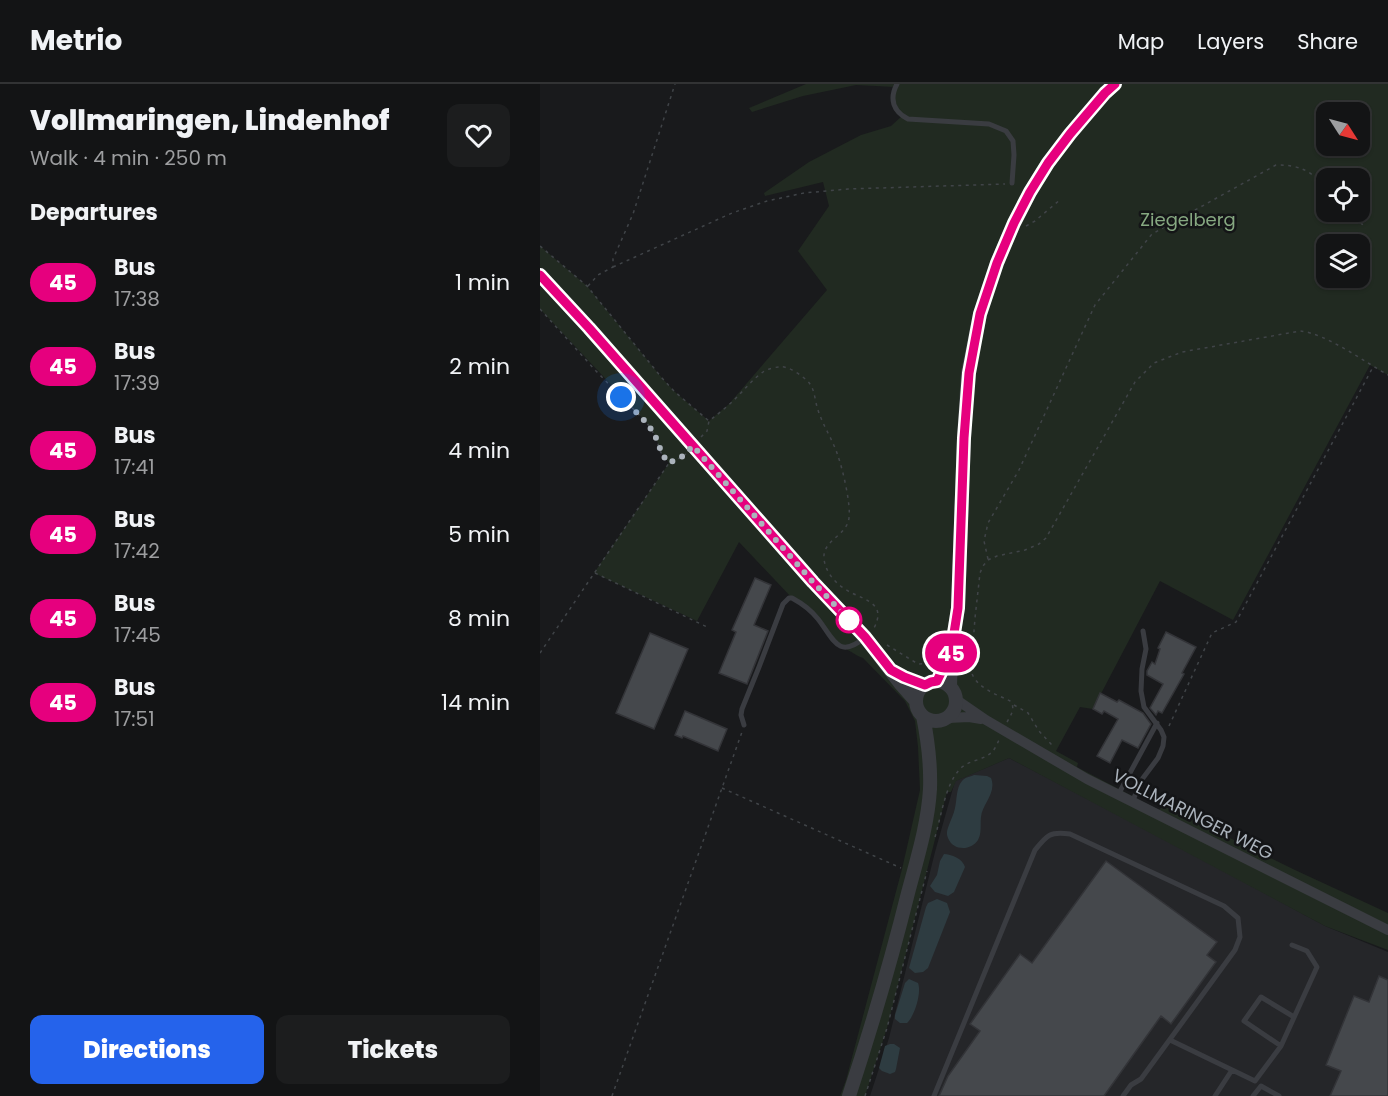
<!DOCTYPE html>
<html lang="en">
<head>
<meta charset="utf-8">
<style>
  body { margin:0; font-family:Poppins,sans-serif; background:#1c1d1e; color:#f1f3f6; height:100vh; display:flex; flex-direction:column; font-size:22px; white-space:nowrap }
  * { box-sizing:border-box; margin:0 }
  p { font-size:20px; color:#9d9ea0 }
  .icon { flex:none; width:33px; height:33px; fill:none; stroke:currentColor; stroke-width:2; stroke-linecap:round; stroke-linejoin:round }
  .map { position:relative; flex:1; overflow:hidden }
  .sheet { display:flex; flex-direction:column; background:#131415; width:540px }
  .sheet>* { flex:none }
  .badge { padding:0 12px; border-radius:20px; font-size:21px; line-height:39px }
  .needle { width:39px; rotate:126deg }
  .fabs { position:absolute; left:776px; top:18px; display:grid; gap:12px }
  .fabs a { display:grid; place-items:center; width:54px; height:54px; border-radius:12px; background:#131415; box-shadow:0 2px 4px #0004,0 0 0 2px #323334; font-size:30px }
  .you { position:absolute; width:30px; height:30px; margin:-15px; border:4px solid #fff; border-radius:50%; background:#1a73e8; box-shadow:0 0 0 9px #1a73e833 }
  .map>.badge { position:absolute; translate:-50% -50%; box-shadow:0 0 0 3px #fff }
  h2 { padding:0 30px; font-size:22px; line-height:54px }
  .round { display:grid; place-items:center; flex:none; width:63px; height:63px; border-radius:12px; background:#1c1d1e }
  .head { display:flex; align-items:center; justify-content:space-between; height:102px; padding:0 30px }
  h1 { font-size:28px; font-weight:800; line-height:45px }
  .primary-button { display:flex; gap:12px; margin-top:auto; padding:12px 30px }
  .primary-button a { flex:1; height:69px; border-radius:12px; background:#2563eb; color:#fff; font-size:24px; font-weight:800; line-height:69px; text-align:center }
  .primary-button a+a { background:#1c1d1e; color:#f1f3f6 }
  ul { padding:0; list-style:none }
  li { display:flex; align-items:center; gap:18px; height:84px; padding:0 30px }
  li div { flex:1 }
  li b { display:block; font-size:22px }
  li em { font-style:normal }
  li .badge { min-width:66px; font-weight:700; text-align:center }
  header { display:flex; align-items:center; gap:36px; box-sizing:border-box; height:84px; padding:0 30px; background:#131415; border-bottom:2px solid #323334 }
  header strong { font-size:28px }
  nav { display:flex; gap:33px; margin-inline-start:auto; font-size:21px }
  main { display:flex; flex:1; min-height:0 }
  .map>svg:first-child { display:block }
</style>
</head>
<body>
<header>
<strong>Metrio</strong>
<nav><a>Map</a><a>Layers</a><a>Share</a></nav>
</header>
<main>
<section class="sheet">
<div class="head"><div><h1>Vollmaringen, Lindenhof</h1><p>Walk · 4 min · 250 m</p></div><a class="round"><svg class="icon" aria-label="heart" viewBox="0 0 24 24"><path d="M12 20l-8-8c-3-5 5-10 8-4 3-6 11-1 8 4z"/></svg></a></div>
<h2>Departures</h2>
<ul>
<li><span class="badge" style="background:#e6007e;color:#fff">45</span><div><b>Bus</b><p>17:38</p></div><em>1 min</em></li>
<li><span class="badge" style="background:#e6007e;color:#fff">45</span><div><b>Bus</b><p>17:39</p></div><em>2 min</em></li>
<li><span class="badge" style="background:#e6007e;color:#fff">45</span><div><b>Bus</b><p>17:41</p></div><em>4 min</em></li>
<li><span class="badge" style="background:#e6007e;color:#fff">45</span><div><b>Bus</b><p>17:42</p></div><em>5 min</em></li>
<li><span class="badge" style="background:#e6007e;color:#fff">45</span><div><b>Bus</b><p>17:45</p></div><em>8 min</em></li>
<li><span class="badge" style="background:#e6007e;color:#fff">45</span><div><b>Bus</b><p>17:51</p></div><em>14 min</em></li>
</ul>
<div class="primary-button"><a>Directions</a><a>Tickets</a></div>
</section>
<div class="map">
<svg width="848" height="1012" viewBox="0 0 848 1012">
  <rect width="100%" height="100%" fill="#191a1c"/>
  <path fill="#252629" d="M469,674L630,758L785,842L848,868V1012H330L349,954L395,768L415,697Z"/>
  <path fill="#212a21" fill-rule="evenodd" d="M266,0H848V291L830,281L693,536L620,497L553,625L540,623L516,667L538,679L537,683L619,726L623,721L755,786L848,829V866L785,842L469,674L416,697L411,708H407L347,944L325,1012H300L306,996L362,785L380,706L378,663L375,637L365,617L323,574C314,571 308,564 299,563L279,536L252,514L199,458L157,537L54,489L129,379L120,367L116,353L107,339L0,225V162L47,202L122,294L135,308L169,337L189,320L287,206L258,167L289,122L283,98L225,112L224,109L269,78L321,51L351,42L362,32L354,22L355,3L316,1L263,12L212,28L209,24ZM786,28H819V62H786ZM786,94H819V128H786ZM786,160H819V194H786Z"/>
  <path fill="#2e3c41" d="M434,691L447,692L451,694C457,709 442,720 441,733C440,740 442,749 438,756C431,767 413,767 408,754C406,750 407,746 409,741C411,735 414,730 415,724C417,716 416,704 422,697C425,693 430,693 434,691Z
    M404,770C411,770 423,775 425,783L414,808L408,812L395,808L390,802L397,791L400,777Z
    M397,815L407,819L410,828L388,884L383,888L375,889L369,884L386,823L388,819Z
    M369,895L378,899C382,909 374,933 367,939H360L355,935V931L365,899Z
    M350,960H354L360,964L356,985L355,988L350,990L342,987L339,984L345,962Z"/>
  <path fill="#45484c" stroke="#333438" stroke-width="1.5" d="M215,494L231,501L214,541L228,547L207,600L179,589L196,548L192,546Z
    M626,548L656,563L642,589L644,590L622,629L618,627L616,631L610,624L623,600L607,591V587L612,578L615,580L620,565L618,564Z
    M110,549L148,565L114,645L76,629Z
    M560,609L577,618L579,616L603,629L611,640L598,664L582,656L570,679L557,672L578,635L564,627L562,630L553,625Z
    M145,627L187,645L178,667L143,652L142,654L135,651Z
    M566,777L677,858L667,871L676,878L631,940L621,932L564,1012H399L408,992L440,947L430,940L480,870L492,879Z
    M839,892L848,896V1012H790L801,987L786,981L814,912L829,918Z"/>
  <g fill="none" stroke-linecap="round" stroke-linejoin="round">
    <path stroke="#404448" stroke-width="1.5" stroke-dasharray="3 4.5" stroke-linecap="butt" d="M810,128L826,144
      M486,142L495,137L521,115
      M0,162L47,202L122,294L135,308L169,337
      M73,183L192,129L227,117L264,109L308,105L465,100
      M48,202L58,191L73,183V175L93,130L135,0
      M0,225L56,287L107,339L116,353L120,367L128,379
      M161,353L167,347L169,337C178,330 188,322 196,314C205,305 213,295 223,288C227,285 235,283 240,283C248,281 266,294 270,300C275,307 275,318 278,326C283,342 293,356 298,372C303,386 311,421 309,434C307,452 282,456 284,475C286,491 299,503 312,509C328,517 346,521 334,544
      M448,475L444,457L448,439L479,386L555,221L612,150L736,81C760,81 769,86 786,103
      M55,489L167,543
      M347,561L378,580L397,579L399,577
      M0,569L129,379L135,377L146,370
      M474,621L488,629L499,647L512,661
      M467,638C471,631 476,624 470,617C456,610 436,604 431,587L435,534L440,489L443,482L448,476L457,472L485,466L499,460L506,454L595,298L614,279L642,268L760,247C785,249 825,278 848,291
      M629,642L672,549L696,538L833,283
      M182,704L361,784
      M395,753C401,733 405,702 419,686C427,676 443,677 452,668C455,665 457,660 459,656
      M72,1012L202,648
      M325,1012L347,944L387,787"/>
    <path stroke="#3a3c41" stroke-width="5" d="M357,0C349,15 353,27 368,35L449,40L466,47L473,57L474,71L472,99
      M204,641L201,631L202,625L219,583L243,520L249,514H252C263,520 271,526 278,535C293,554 298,576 324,554
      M578,711L617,639
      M592,718L603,694L618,674L623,662L624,653L621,646L604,623L601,607L602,585L606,565L603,547
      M630,956L715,997L741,962L777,883L767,867L752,861
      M741,962L704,937L721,913L754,933
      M394,1012L495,766C507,751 510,747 530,750L684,822L698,834L700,853L695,866L601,995L591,1001L583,1012
      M675,1012L692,986
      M713,1012L721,1002L739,1012"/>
    <path stroke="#3a3c41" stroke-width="10" d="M417,616L446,636L547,695L848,846
      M408,634L429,633L441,635"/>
    <path stroke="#3a3c41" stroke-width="14" d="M0,191L49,244L273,498L325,553L360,599L376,617
      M376 617a20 20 0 1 1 40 0a20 20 0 1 1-40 0Z
      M410,603L411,568L418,524L424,354L428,289L440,230L457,179L474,139L490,108L508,79L530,50L565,9L575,0
      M309,1012C331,945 351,877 368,809C377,775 388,740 390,705C391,679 388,657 383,632"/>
  </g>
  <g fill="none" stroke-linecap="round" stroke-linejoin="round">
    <g stroke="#fff" stroke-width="14">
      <path id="line" d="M0,191L49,244L273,498L325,553L351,586L364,593L385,601L391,598L397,597L411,568L418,524L424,354L429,289L440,230L457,179L474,139L490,108L508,79L530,50L565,9L575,0"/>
    </g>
    <use href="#line" stroke="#e6007e" stroke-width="9"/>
    <path stroke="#abb3bc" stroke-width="6" stroke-dasharray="0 10.8" d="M81,313C93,326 109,338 116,354C120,363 121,371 129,379L143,372L153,362L273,498L312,539L309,536"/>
  </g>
  <circle fill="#fff" stroke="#e6007e" stroke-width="3" cx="309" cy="536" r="12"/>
  <g text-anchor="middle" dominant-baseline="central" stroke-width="5" stroke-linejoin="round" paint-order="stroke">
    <g font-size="18" fill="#86a881" stroke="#141517">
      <text x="648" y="135">Ziegelberg</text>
    </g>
    <g font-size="18" fill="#abb3bc" stroke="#141517">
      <text transform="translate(653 730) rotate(27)">VOLLMARINGER WEG</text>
    </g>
  </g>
</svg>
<div class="fabs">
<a><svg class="needle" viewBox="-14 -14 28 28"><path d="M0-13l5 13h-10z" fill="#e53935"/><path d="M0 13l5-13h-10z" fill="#9d9ea0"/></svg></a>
<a><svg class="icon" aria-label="locate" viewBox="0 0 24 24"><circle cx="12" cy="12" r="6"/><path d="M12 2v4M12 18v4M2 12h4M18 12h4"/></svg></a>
<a><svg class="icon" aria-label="layers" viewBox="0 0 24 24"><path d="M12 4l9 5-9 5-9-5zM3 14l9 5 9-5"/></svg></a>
</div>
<div class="you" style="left:81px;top:313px"></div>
<b class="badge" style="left:411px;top:569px;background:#e6007e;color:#fff">45</b>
</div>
</main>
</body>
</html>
